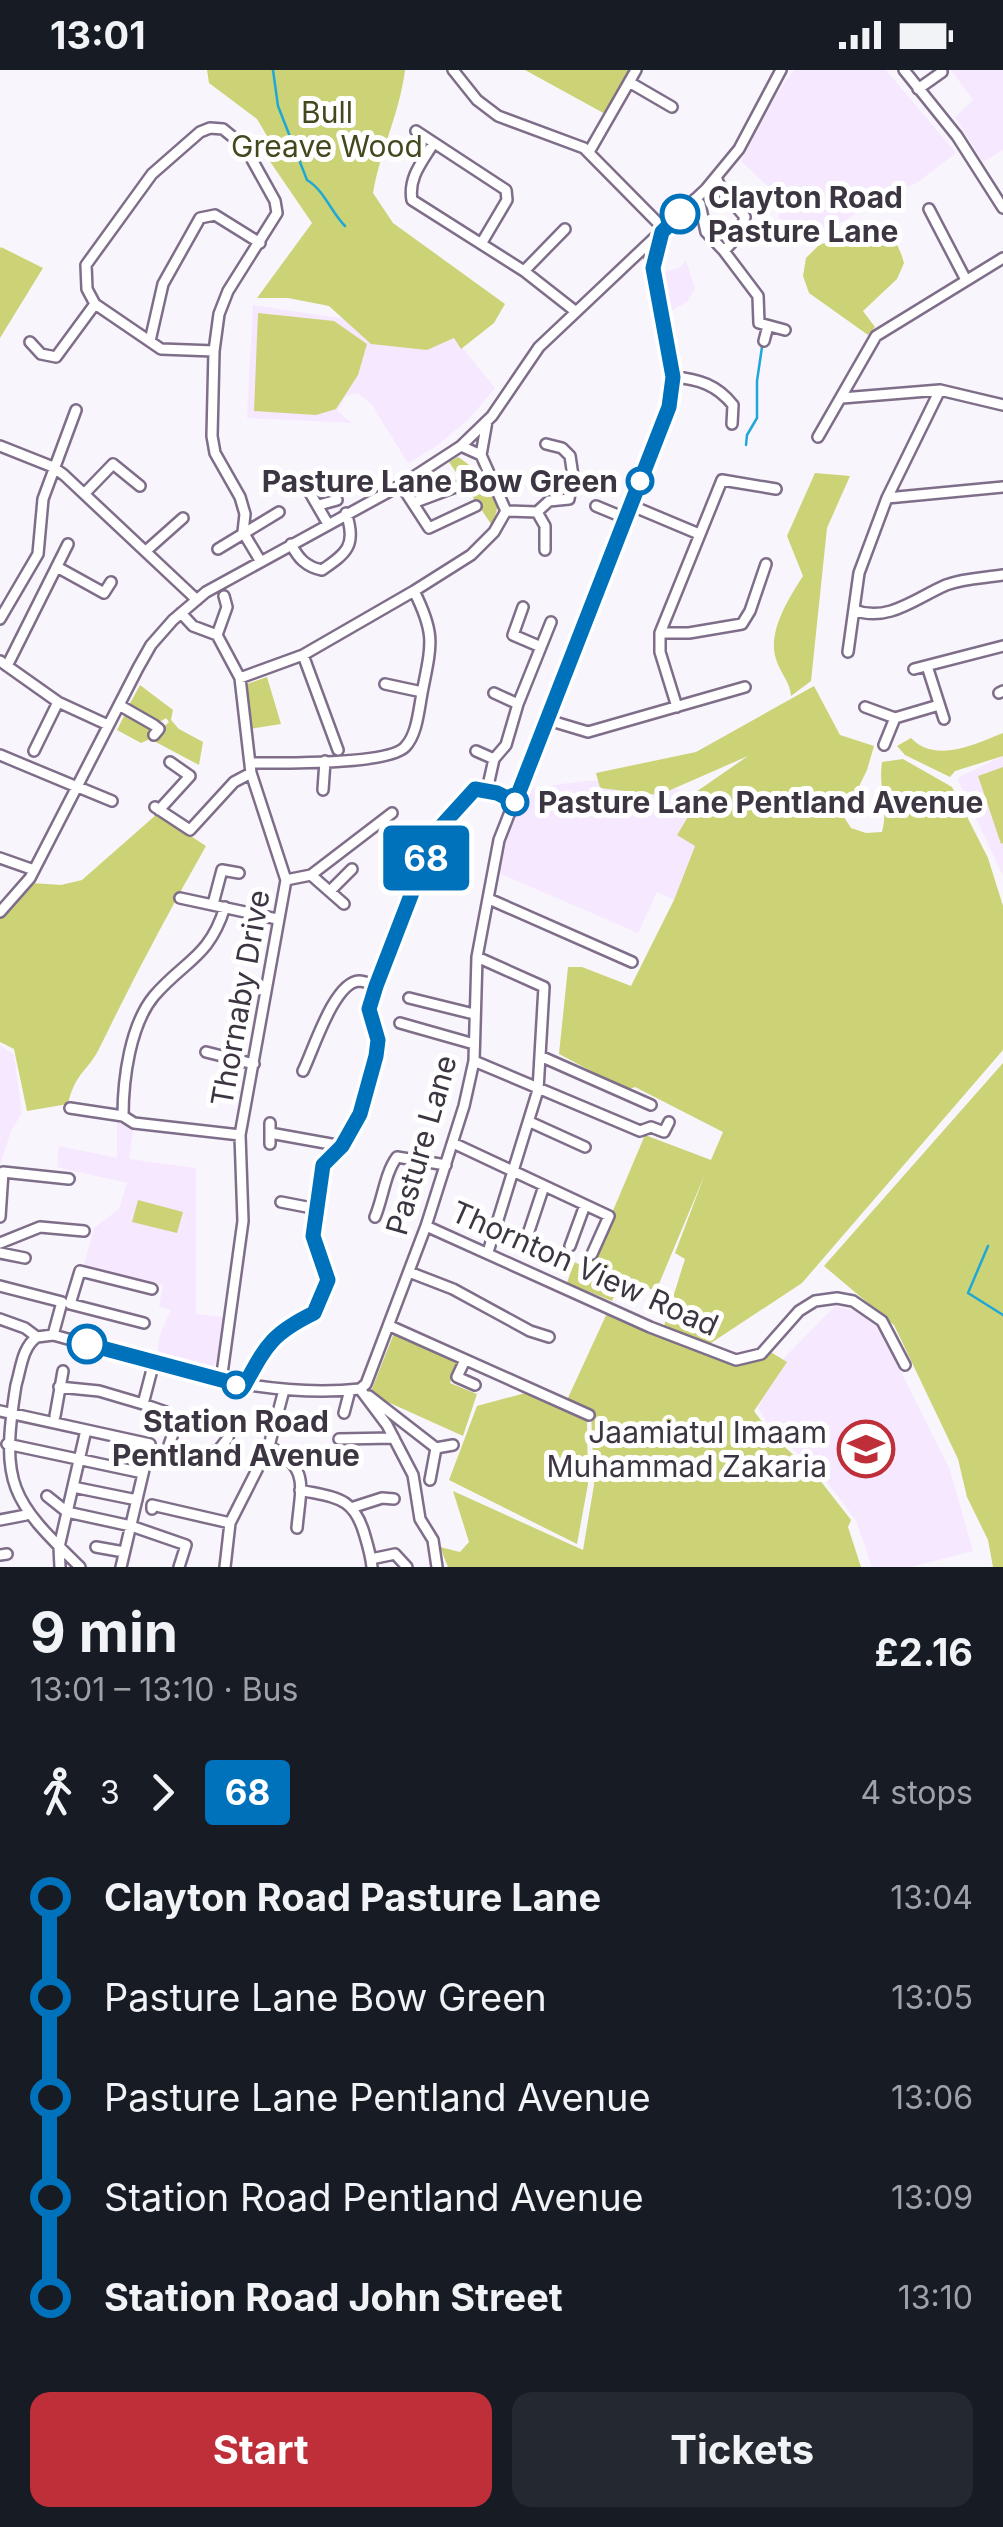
<!DOCTYPE html>
<html lang="en">
<head>
<meta charset="utf-8">
<style>
  body { margin:0; font-family:Inter,sans-serif; background:#242831; color:#f1f3f6; height:100vh; display:flex; flex-direction:column; font-size:38px; white-space:nowrap }
  * { box-sizing:border-box; margin:0 }
  p { font-size:32px; color:#9ea1a6 }
  .icon { flex:none; width:55px; height:55px; fill:none; stroke:currentColor; stroke-width:2; stroke-linecap:round; stroke-linejoin:round }
  .map { position:relative; height:1497px; overflow:hidden }
  .drawer { display:flex; flex-direction:column; background:#171b24; flex:1 }
  .drawer>* { flex:none }
  .badge { padding:0 20px; border-radius:8px; font-size:35px; line-height:65px }
  .map>.badge { position:absolute; translate:-50% -50%; box-shadow:0 0 0 5px #fff }
  .legs { display:flex; align-items:center; gap:15px; height:110px; padding:0 30px; font-size:32px }
  .legs p { margin-inline-start:auto }
  .overview { display:flex; align-items:center; justify-content:space-between; height:170px; padding:0 30px }
  h1 { font-size:55px; font-weight:700; line-height:75px }
  .action { display:flex; gap:20px; margin-top:auto; padding:20px 30px }
  .action a { flex:1; height:115px; border-radius:20px; background:#bf2f39; color:#fff; font-size:40px; font-weight:700; line-height:115px; text-align:center }
  .action a+a { background:#242831; color:#f1f3f6 }
  ul { padding:0 30px; list-style:none }
  li { display:flex; align-items:center; gap:35px; height:100px; font-size:38px }
  li i { display:grid; place-items:center; width:15px; height:100%; margin:0 12px; background:currentColor }
  li i::after { content:''; width:25px; height:25px; margin:-12px; border:8px solid; border-radius:50%; background:#171b24 }
  li p { margin-inline-start:auto }
  li:first-child i { background:linear-gradient(#0000 50%,currentColor 0) }
  li:last-child i { background:linear-gradient(currentColor 50%,#0000 0) }
  .status { display:flex; justify-content:space-between; align-items:center; height:70px; padding:0 50px; background:#171b24; direction:ltr }
  .status svg { height:28px; fill:currentColor }
  .map>svg:first-child { display:block }
</style>
</head>
<body>
<div class="status"><b>13:01</b><svg viewBox="0 0 49 12"><path d="M0 12V9h3v3zM5 12V6h3v6zM10 12V3h3v9zM15 12V0h3v12zM26 1h20v11H26zM47 4h2v5h-2z"/></svg></div>
<div class="map">
<svg width="1003" height="1497" viewBox="0 0 1003 1497">
  <rect width="100%" height="100%" fill="#f9f5fc"/>
  <path fill="#f6e8ff" d="M794,0H886L956,83L918,112L888,125L811,170L778,147L785,132L741,91L775,27Z
    M951,0H1003V80L983,92L955,47L973,30Z
    M686,191L695,218L688,231L670,242L660,203L679,198Z
    M253,235L452,265L495,318L468,350L435,377L408,393L372,335L358,323L346,326L337,341L352,353L247,348Z
    M1003,686V806L957,708Z
    M656,710L699,729L677,764L695,775L674,830L657,822L638,863L499,803L506,765L525,719L584,711Z
    M0,975L14,985L22,1043L11,1061L0,1095Z
    M117,1044L134,1053L129,1089L196,1098V1244L223,1247L218,1286L212,1300L157,1285L160,1264L171,1240L159,1236L163,1215L84,1195L94,1158L119,1139L127,1113L57,1097L59,1076L117,1088Z
    M835,1236L869,1244L902,1280L894,1288L950,1400L973,1481L910,1497H872L856,1450L822,1406L771,1358L758,1338L785,1287Z"/>
  <path fill="#cbd376" d="M207,0H405C400,42 380,81 373,123L393,153L505,234L494,253L461,279L454,268L427,280L371,274L329,236L288,228H257L312,153L269,90L267,66L257,49L209,13Z
    M525,0H632L607,45Z
    M863,154C887,155 898,170 904,193L897,209L863,241L875,257L868,265L809,223L803,206L806,188L818,176Z
    M1,177L43,198L0,268V179Z
    M258,243L334,251L367,274L358,305L336,339L316,345L254,341Z
    M458,387C481,403 510,425 491,454L449,392Z
    M815,403L850,406L827,458L811,611L791,626C790,611 780,603 776,589C767,562 789,528 803,506L787,466Z
    M267,607L281,654L250,659L247,614Z
    M140,615L173,640L171,650L179,659L203,672L199,695L150,669L141,673L117,660L126,642L152,658L153,667L169,652L166,648L158,653L128,637Z
    M814,616L840,665L874,676L867,700L844,747L851,758L866,763L882,762C889,735 878,719 882,692L903,689L952,717L988,788L1003,836V980L802,1213L708,1275L664,1256L685,1189L675,1183L705,1104L656,1221L590,1195L645,1065L711,1090L723,1062L635,1017L627,1020L559,984L568,897H582L631,916L674,830L695,776L677,765L698,730L693,724L748,686L659,725L600,718L596,703L696,682Z
    M1003,663V686L955,701L950,707L905,685L897,676L911,668C936,694 975,674 1003,663Z
    M1003,697V773L1001,774L978,706Z
    M157,744L206,776C169,841 134,907 101,975C89,1001 75,1002 68,1034L27,1041L14,979L0,972V849L32,813L61,815L82,810Z
    M1003,993V1497H993L988,1470L967,1427L958,1389L894,1255L824,1196Z
    M138,1130L183,1142L177,1163L132,1152Z
    M574,1192L620,1212L612,1231L567,1213Z
    M608,1241L727,1289L769,1281L787,1292L754,1341L771,1364L819,1409L851,1450L848,1457L861,1497H448L440,1477L460,1482L469,1472L453,1421L583,1480L594,1415L591,1342L581,1334L567,1330Z
    M394,1263L458,1293L450,1313L477,1324L463,1366L370,1324Z
    M529,1322L587,1350L588,1414L577,1474L449,1410L477,1336Z"/>
  <g fill="none" stroke-linecap="round" stroke-linejoin="round">
    <path stroke="#1fa8d5" stroke-width="2.5" d="M273,0L278,36L307,110C324,120 331,142 345,156
      M746,375L747,365L757,348V311L762,277
      M988,1176L968,1223L1003,1245"/>
    <g stroke="#7f6e89" stroke-width="14">
      <path id="minor" d="M453,0L477,30L498,46L584,78L665,160
        M904,0L957,66L1003,138
        M629,12L672,37
        M918,19L942,2
        M416,61L506,120L507,130L481,174
        M433,74C422,92 408,108 412,130L524,201L575,241
        M589,82L636,0
        M695,129L700,134L706,162L724,181L739,165L745,147L721,119L716,107
        M929,139L966,210
        M724,181L758,226L759,253L785,260
        M524,201L565,159
        M150,271L163,214L200,148L215,145L260,173
        M764,271L768,256
        M30,272L41,284L56,287L95,234
        M214,281L161,279L95,234L87,219L86,195L152,104L200,62L210,58L223,59L245,77L275,131L277,143L228,221L219,244L214,281L212,366L215,383L240,427L245,444L243,462L261,492
        M673,307C699,309 717,315 733,335L732,354
        M842,328L940,320L1003,335
        M818,367L876,266L1003,188
        M0,376L53,397L64,405L197,530
        M461,376L481,385L487,351
        M401,415L429,458L476,436
        M306,416L328,454
        M85,423L113,394L140,416
        M887,428L1003,417
        M413,433L464,414
        M319,435L337,430
        M630,435L699,464
        M596,436L625,448
        M506,441L537,442L545,456V480
        M537,442L549,431L569,429L573,406L570,386L562,378L546,374
        M291,474C298,488 306,497 322,500C347,483 357,475 346,443
        M218,479L279,442
        M147,480L183,448
        M57,497L104,523L111,512
        M523,537L513,565L541,577
        M854,540C888,553 916,528 946,515C964,508 984,508 1003,505
        M181,543L193,556L217,565
        M0,549L38,484L43,429L76,340
        M660,563H689L742,554L750,541L766,494
        M848,582L859,503L887,428L940,320
        M303,585L338,680
        M0,591L58,632L108,655
        M7,596L68,474
        M927,596L944,649
        M914,599L1003,576
        M240,608L303,585L414,521L471,485L494,462L506,441L481,385
        M385,614L422,622
        M494,623L518,634
        M999,623L1003,621
        M119,635L154,655L159,659L154,665
        M677,637L660,582V563L722,410L776,419
        M865,637L895,648L939,635
        M548,650L588,662L745,617
        M884,675L895,648
        M34,681L58,632
        M476,681L494,689
        M0,685L77,717
        M251,693C279,693 388,695 405,677C418,664 419,636 423,618C432,573 435,563 414,521
        M78,717L112,731
        M323,720L325,691
        M487,720L494,689L506,675L518,634L551,552
        M155,737L190,760L234,712L251,703
        M159,740L190,706L170,692
        M0,788L34,800
        M311,805L344,834
        M286,810L311,805L392,743
        M330,821L352,799
        M180,828L277,849
        M489,829L632,892
        M213,834L222,800L239,803
        M0,842L30,808L138,598L151,575L173,550L206,522L401,415L461,376L492,346L539,277L706,119L739,79L781,0
        M477,887L544,917L538,1020L488,1182
        M409,928L474,944
        M400,953L474,974
        M206,982L254,994
        M540,986L651,1035
        M474,991L640,1061L651,1057L664,1062L669,1052
        M303,1001C313,981 334,912 359,911C365,911 370,914 375,916
        M70,1038L123,1046L134,1053L240,1065
        M123,1046C123,1009 130,955 154,926C185,890 209,888 225,837
        M530,1052L585,1077
        M270,1063L342,1076
        M453,1073L609,1146L592,1184
        M270,1074V1053
        M281,1132L317,1139
        M0,1147L3,1102L69,1109
        M375,1147C383,1128 385,1103 397,1087L446,1095
        M426,1156L650,1257L736,1290L761,1284L799,1241L815,1231L837,1228L853,1231L882,1251L905,1295
        M0,1173L40,1157L84,1161
        M570,1176L585,1135
        M0,1183L25,1188
        M541,1183L524,1176L544,1116
        M409,1202L453,1219L530,1261L549,1267
        M0,1216L62,1232L53,1265
        M0,1249L25,1258L37,1267L53,1265C154,1292 254,1330 360,1319L366,1314L426,1156L464,1036L474,991L477,887L499,770L669,337L673,307L648,175
        M144,1253L70,1234L80,1201L152,1219
        M390,1256L589,1345
        M37,1267C22,1277 21,1299 16,1315C0,1415 11,1430 80,1497
        M465,1290L457,1307L475,1315
        M221,1311L243,1151L240,1065L286,810L251,703L240,608L217,565L227,537L224,526
        M243,1316C266,1276 271,1264 314,1243L328,1210L313,1165L323,1095L342,1076L360,1043L376,987L378,970L369,939L375,916L435,763L475,719L497,723L515,731
        M59,1317L99,1321L143,1334L154,1292
        M360,1319L387,1355L413,1405L420,1449L433,1470L437,1497
        M369,1326L436,1378L430,1410
        M143,1334L166,1342L176,1355L205,1352L239,1359
        M0,1341L150,1374L121,1497
        M344,1343L350,1320
        M55,1346L63,1301
        M176,1355L169,1375L177,1377
        M339,1369L394,1368
        M7,1374L143,1403
        M269,1376C310,1399 301,1414 297,1458
        M436,1378L453,1375
        M208,1381L217,1382L228,1368L230,1357
        M73,1417L137,1430
        M300,1420C336,1428 354,1426 365,1466C368,1476 371,1486 372,1497
        M47,1426L67,1442L131,1456L186,1475L179,1497
        M354,1437L382,1428L394,1429
        M152,1439V1435L230,1453
        M0,1450L26,1445
        M96,1477L124,1482
        M0,1485L7,1484
        M371,1489L395,1484L407,1497
        M60,1497L59,1477L86,1360
        M225,1497L230,1453L269,1376L284,1320"/>
    </g>
    <use href="#minor" stroke="#fff" stroke-width="9"/>
  </g>
  <g fill="none" stroke-linecap="round" stroke-linejoin="round">
    <g stroke="#fff" stroke-width="22">
      <path id="line-1" d="M87,1274L244,1316C266,1276 271,1264 314,1243L328,1210L313,1166L323,1095L342,1076L360,1044L376,986L378,970L369,939L376,916L435,763L475,719L497,723L515,732L669,337L673,307L653,198L662,162L680,144"/>
    </g>
    <use href="#line-1" stroke="#0072bc" stroke-width="15"/>
  </g>
  <defs>
    <g id="school-ring" transform="scale(2.875)"><circle r="9.5" fill="#fff" stroke="#bf2f39" stroke-width="1.5"/><path d="M0-5L7-2L0 1L-7-2ZM-4 1L0 2.5L4 1V4Q0 6-4 4Z" fill="#bf2f39"/></g>
  </defs>
  <g fill-rule="evenodd">
    <use href="#school-ring" x="866" y="1379"/>
  </g>
  <g fill="#fff" stroke="#0072bc" stroke-width="5">
    <circle cx="680" cy="144" r="18"/>
    <circle cx="640" cy="411" r="12"/>
    <circle cx="515" cy="732" r="12"/>
    <circle cx="87" cy="1274" r="18"/>
    <circle cx="236" cy="1315" r="12"/>
  </g>
  <g text-anchor="middle" dominant-baseline="central" stroke-width="10" stroke-linejoin="round" paint-order="stroke">
    <g font-size="30" fill="#45481e" stroke="#fff">
      <text x="327" y="42">Bull<tspan x="327" dy="34">Greave Wood</tspan></text>
    </g>
    <g font-size="30" font-weight="bold" fill="#3d3642" stroke="#fff" text-anchor="start">
      <text x="708" y="127">Clayton Road<tspan x="708" dy="34">Pasture Lane</tspan></text>
      <text x="618" y="411" text-anchor="end">Pasture Lane Bow Green</text>
      <text x="538" y="732">Pasture Lane Pentland Avenue</text>
      <text x="236" y="1351" text-anchor="middle">Station Road<tspan x="236" dy="34">Pentland Avenue</tspan></text>
    </g>
    <g font-size="30" fill="#3d3642" stroke="#fff">
      <text transform="translate(240 928) rotate(-80)">Thornaby Drive</text>
      <text transform="translate(421 1075) rotate(-74)">Pasture Lane</text>
      <text transform="translate(585 1198) rotate(24)">Thornton View Road</text>
    </g>
    <g font-size="30" fill="#3d3642" stroke="#fff" text-anchor="end">
      <text x="827" y="1362">Jaamiatul Imaam<tspan x="827" dy="34">Muhammad Zakaria</tspan></text>
    </g>
  </g>
</svg>
<b class="badge" style="left:426px;top:788px;background:#0072bc;color:#fff">68</b>
</div>
<section class="drawer">
<div class="overview"><div><h1>9 min</h1><p>13:01 – 13:10 · Bus</p></div><b>£2.16</b></div>
<div class="legs"><svg class="icon" aria-label="walk" viewBox="0 0 24 24"><circle cx="13" cy="4" r="2"/><path d="M13 8l-2 6 4 7M11 14l-3 7M7 12l3-4h3l4 4"/></svg>3<svg class="icon" aria-label="forward" viewBox="0 0 24 24"><path d="M9 5l7 7-7 7"/></svg><b class="badge" style="background:#0072bc;color:#fff">68</b><p>4 stops</p></div>
<ul>
<li><i style="color:#0072bc"></i><b>Clayton Road Pasture Lane</b><p>13:04</p></li>
<li><i style="color:#0072bc"></i><span>Pasture Lane Bow Green</span><p>13:05</p></li>
<li><i style="color:#0072bc"></i><span>Pasture Lane Pentland Avenue</span><p>13:06</p></li>
<li><i style="color:#0072bc"></i><span>Station Road Pentland Avenue</span><p>13:09</p></li>
<li><i style="color:#0072bc"></i><b>Station Road John Street</b><p>13:10</p></li>
</ul>
<div class="action"><a>Start</a><a>Tickets</a></div>
</section>
</body>
</html>
